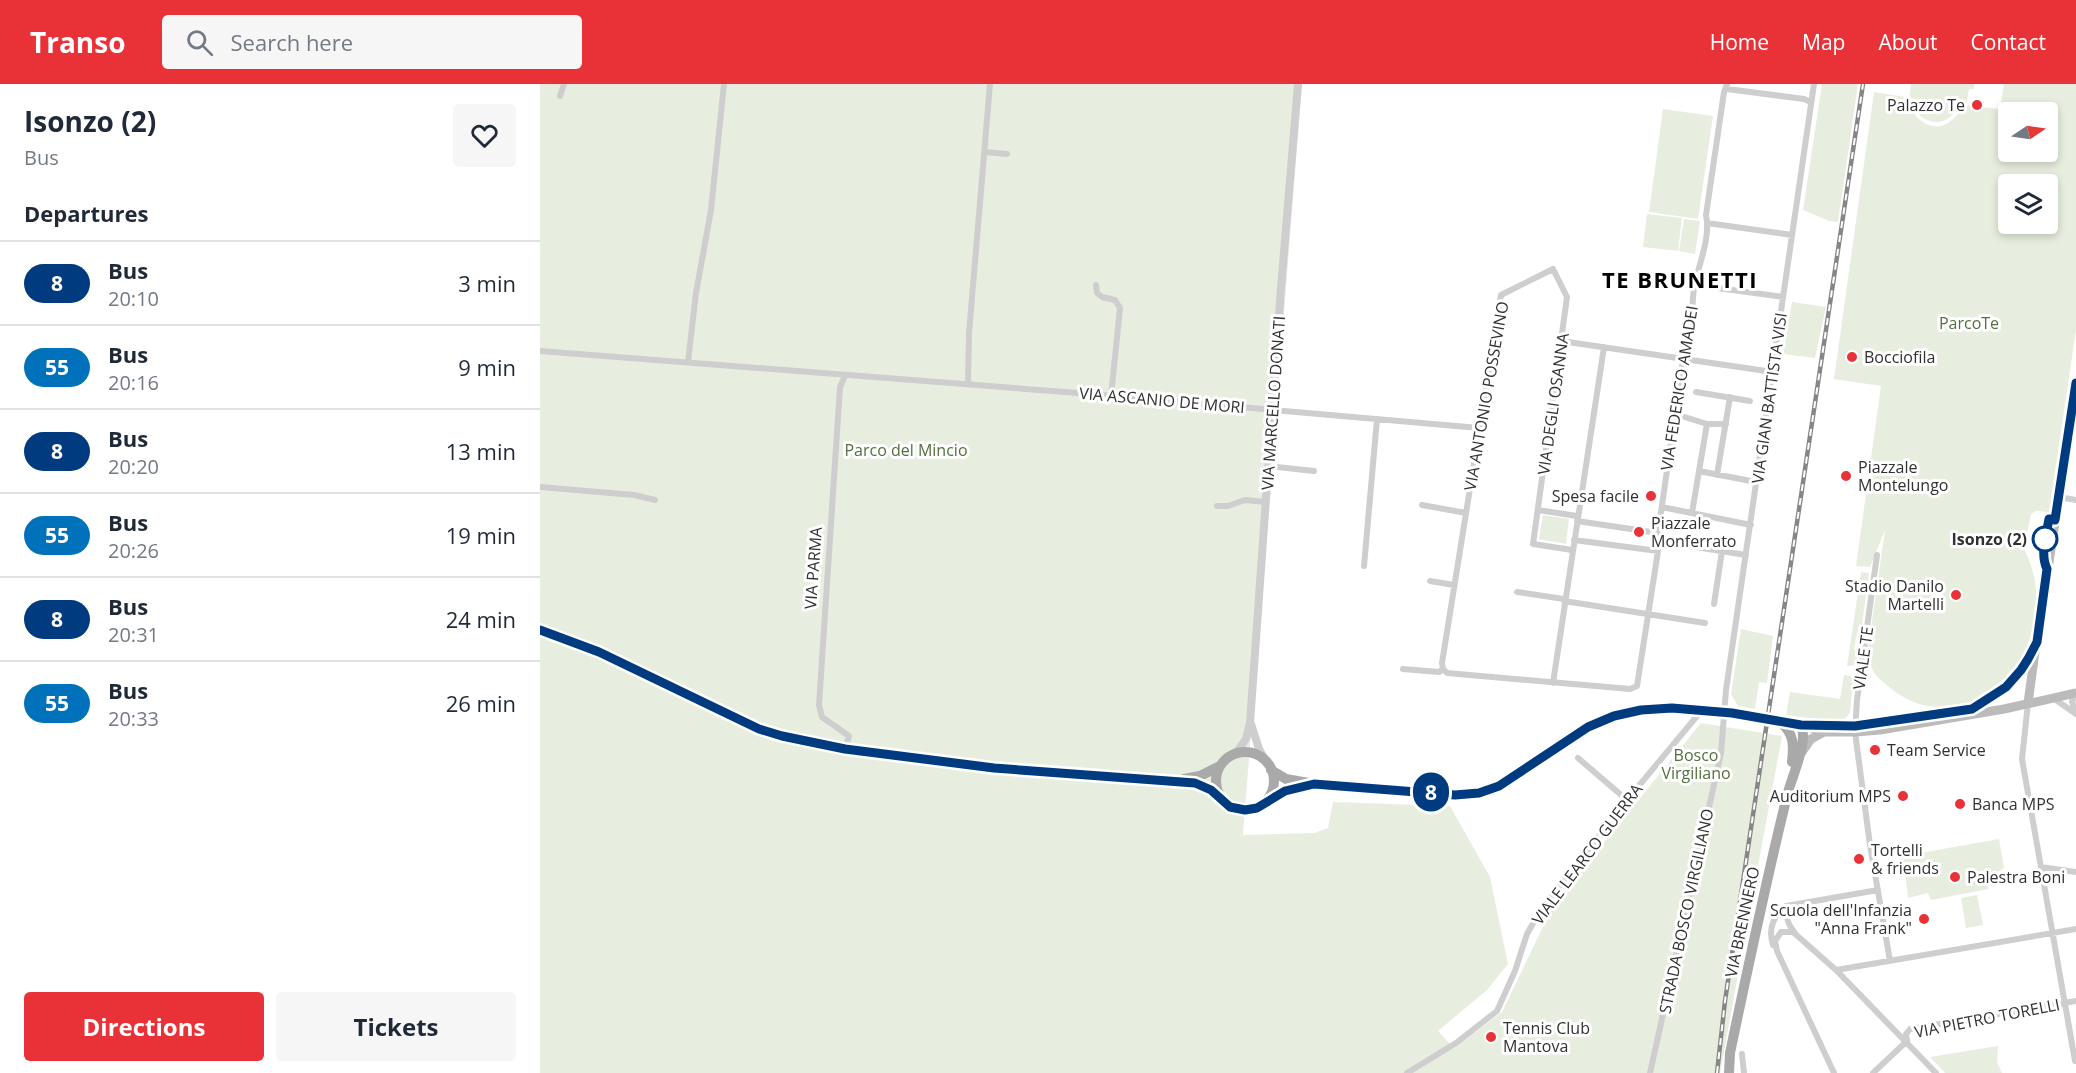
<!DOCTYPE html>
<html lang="en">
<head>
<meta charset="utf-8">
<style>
  body { margin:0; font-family:"Open Sans",sans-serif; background:#f6f6f7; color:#1f2937; height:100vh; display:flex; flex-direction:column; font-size:22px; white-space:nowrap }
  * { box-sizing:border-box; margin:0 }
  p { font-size:20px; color:#747a83 }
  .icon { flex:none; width:33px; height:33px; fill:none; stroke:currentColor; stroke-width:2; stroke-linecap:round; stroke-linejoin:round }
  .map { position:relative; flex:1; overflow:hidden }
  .panel { display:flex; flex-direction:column; background:#fff; width:540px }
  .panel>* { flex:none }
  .badge { padding:0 12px; border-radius:20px; font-size:21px; line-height:39px }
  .needle { width:39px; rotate:77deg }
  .controls { position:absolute; left:1458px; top:18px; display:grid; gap:12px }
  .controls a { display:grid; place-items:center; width:60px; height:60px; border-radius:6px; background:#fff; box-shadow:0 3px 9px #0003; font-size:30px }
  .map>.badge { position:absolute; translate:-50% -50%; box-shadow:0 0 0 3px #fff }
  h2 { padding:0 24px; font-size:22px; line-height:54px }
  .round { display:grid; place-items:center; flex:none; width:63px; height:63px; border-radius:6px; background:#f6f6f7 }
  .headline { display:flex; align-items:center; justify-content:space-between; height:102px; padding:0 24px }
  h1 { font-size:28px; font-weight:700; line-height:45px }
  .button { display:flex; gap:12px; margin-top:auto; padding:12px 24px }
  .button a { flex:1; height:69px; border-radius:6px; background:#e93238; color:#fff; font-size:24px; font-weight:700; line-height:69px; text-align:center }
  .button a+a { background:#f6f6f7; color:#1f2937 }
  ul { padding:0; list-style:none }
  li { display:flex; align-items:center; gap:18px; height:84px; padding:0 24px; border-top:2px solid #e0e1e3 }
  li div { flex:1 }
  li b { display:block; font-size:22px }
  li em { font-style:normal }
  li .badge { min-width:66px; font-weight:700; text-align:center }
  header { display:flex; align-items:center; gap:36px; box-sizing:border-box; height:84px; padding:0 30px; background:#e93238; color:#fff }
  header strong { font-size:28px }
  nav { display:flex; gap:33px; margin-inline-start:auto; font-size:21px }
  .search { width:420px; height:54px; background:#f6f6f7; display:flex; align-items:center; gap:15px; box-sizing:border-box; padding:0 21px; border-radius:6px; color:#747a83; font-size:22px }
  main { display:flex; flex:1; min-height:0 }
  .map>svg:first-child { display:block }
</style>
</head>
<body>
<header>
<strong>Transo</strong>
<div class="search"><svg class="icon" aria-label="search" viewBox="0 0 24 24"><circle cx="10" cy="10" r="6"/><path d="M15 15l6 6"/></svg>Search here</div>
<nav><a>Home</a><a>Map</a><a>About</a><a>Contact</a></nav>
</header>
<main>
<section class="panel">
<div class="headline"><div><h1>Isonzo (2)</h1><p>Bus</p></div><a class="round"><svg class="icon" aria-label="heart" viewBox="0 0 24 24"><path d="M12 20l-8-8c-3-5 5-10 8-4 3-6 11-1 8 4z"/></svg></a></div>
<h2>Departures</h2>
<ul>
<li><span class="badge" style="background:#003b80;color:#fff">8</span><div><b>Bus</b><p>20:10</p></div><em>3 min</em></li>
<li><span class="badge" style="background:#0072bc;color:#fff">55</span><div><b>Bus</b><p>20:16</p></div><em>9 min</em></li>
<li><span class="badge" style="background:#003b80;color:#fff">8</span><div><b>Bus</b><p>20:20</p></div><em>13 min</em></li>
<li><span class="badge" style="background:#0072bc;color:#fff">55</span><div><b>Bus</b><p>20:26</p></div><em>19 min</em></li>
<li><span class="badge" style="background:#003b80;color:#fff">8</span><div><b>Bus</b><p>20:31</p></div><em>24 min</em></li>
<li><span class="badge" style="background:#0072bc;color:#fff">55</span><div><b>Bus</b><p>20:33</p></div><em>26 min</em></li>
</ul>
<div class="button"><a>Directions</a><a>Tickets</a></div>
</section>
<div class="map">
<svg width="1536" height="989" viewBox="0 0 1536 989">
  <rect width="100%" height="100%" fill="#fff"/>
  <path fill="#e7eedf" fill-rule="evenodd" d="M0,0H762L703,751L774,749L788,744L793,718L910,722L950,793L968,880L947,906L898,947L914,964L962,928L1014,820L1161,639L1242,652L1180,989H0Z
    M1282,0H1318L1298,138L1289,137L1263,126Z
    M1371,0H1434V5H1429L1426,21L1420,20C1412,37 1397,44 1380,32L1374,15L1369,14Z
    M1464,0H1536V246L1509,428L1496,427L1491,430L1486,454L1474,445C1482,460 1490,475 1494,492C1506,551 1470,620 1405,623C1386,624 1369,618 1354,607C1337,593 1334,592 1327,572L1345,446L1330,483L1316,482L1341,302L1294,295L1334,8L1366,13L1367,16L1370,17C1372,38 1398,52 1414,34C1418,31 1420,26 1422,21L1460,25ZM1468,28H1508V68H1468ZM1468,100H1508V140H1468Z
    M1123,25L1173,32L1158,135L1109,128Z
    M1107,130L1142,134L1138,167L1103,163Z
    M1144,135L1160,137L1155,170L1139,167Z
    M1252,218L1286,223L1275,274L1243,270Z
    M1003,431L1029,435L1026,460L999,455Z
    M1321,488L1329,489L1321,548H1317L1314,566H1319L1317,581L1307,582Z
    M1201,545L1233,552L1227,599L1219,598L1215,625L1198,622L1191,610Z
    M1304,591L1311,592L1313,595L1310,629L1304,636L1292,637L1246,631L1250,608L1300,615Z
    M1459,755L1464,784L1444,797L1449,805L1391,816L1388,809L1368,814L1363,772Z
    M1437,811L1443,841L1426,844L1421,814Z
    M1458,962L1457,978L1462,989H1405L1390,973Z"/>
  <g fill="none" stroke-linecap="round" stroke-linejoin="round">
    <path stroke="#cecece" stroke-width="6" d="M1187,5L1264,15L1271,18
      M20,12L24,0
      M445,68L467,70
      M1167,139L1252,151
      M556,201L557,209L562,213L575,216L580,224L571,312
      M1155,201L1243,213
      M1021,257L1233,288
      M0,267L551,310L939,344
      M148,278L156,209L171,126L184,0
      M305,292L300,303L279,621L282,633L309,652L305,665
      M428,300L429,249L450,0
      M1156,308L1210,317
      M1135,330L1167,340L1159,387L1216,398
      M1167,340H1186
      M728,382L774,387
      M1177,391L1190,313
      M0,403L94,411L115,416
      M1519,413L1536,416
      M882,421L926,429
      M677,422H688L705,416L726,418
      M1122,423L1211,441
      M998,426L1037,432
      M1152,429L1159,387
      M1037,437L1118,449
      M1034,456L1118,467
      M1118,457L1206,471
      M1337,471L1317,616L1315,648L1330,761L1350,877
      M824,482L837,335
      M890,497L914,501
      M977,508L1024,515
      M1024,517L1165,539
      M1174,520L1182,467
      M863,585L899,588L903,585
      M903,585L907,589L1090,605L1097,602L1118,467V449L1143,276C1153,260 1151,225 1154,204C1158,181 1171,155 1166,131L1184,8L1187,0
      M903,585L902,579L961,211L1013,185L1027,213L993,460L1032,466
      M1013,599L1064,263
      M1513,614L1536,630
      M1488,619L1482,675L1535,977
      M1535,629L1532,617L1536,611
      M1038,674L1087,716
      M1501,783L1536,788
      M1255,849C1247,839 1242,829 1256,821
      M1233,861C1228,845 1233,832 1246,822L1338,806
      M1296,886L1536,845
      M1367,957L1366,950L1370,945L1536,917
      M1202,970L1204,989
      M867,989L916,959L957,927L975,887L987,850L1000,827L1087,716L1162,626
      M1110,989L1181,669L1186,606L1274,0
      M1294,989L1237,867L1235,857L1241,848H1253L1296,886L1396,989
      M1333,989L1367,957"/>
    <path stroke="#cecece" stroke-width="8" d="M711,640L719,665L727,679
      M695,670L706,655L710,639L741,204L758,0"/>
    <path stroke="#bbb" stroke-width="9" d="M1488,619L1495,568
      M1432,625C1464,606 1480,592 1497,558L1536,299
      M1261,641L1284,648H1315L1340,646L1464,625L1536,609
      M1273,642H1315L1375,634
      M1262,668L1271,655L1284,648"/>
    <path stroke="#a9a9a9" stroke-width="10" d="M0,546L59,568L219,645L242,652L305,665L454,684L655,699L671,706L680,712
      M1240,638C1254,649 1254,661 1252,678
      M676 697a29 29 0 1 1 58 0a29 29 0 1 1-58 0Z
      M731,686L746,695L774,700L927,710L947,707L959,702C988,683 1015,660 1046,644C1112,610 1192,627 1261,641C1269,658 1251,694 1247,712C1226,797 1208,883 1190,969L1189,989
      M644,695L660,692L680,682
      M726,717L745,707L767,702"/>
    <g stroke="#868686" stroke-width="4.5">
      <path id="rail" d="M1177,989L1185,917L1323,0"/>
    </g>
    <use href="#rail" stroke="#fff" stroke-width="2" stroke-dasharray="7" stroke-linecap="butt"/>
  </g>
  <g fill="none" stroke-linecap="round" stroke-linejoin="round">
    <g stroke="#fff" stroke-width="14">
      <path id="line" d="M0,546L59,568L219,645L242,652L305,665L454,684L655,699L671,706L690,723L705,726L717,724L745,707L774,700L915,711L939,709L959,702L1048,643L1074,632L1101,626L1132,624L1192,629L1261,641L1315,642L1432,625L1466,603L1481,586L1488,575L1497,558L1507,485C1500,470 1506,452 1509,435L1515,436L1536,299"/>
    </g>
    <use href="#line" stroke="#003b80" stroke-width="9"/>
  </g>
  <g fill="#e93238" stroke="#fff" stroke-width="2">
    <circle cx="1437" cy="21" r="6"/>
    <circle cx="1312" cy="273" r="6"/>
    <circle cx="1306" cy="392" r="6"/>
    <circle cx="1111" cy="412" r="6"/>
    <circle cx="1099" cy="448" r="6"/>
    <circle cx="1416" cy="511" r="6"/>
    <circle cx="1335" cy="666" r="6"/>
    <circle cx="1363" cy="712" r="6"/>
    <circle cx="1420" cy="720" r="6"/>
    <circle cx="1319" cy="775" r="6"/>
    <circle cx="1415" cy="793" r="6"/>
    <circle cx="1384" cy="835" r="6"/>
    <circle cx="951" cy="953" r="6"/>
  </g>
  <circle fill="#fff" stroke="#003b80" stroke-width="3" cx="1505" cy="455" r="12"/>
  <g text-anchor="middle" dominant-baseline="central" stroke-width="6" stroke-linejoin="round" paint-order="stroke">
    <g font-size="16" fill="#313131" stroke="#fff" text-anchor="start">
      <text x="1425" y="21" text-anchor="end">Palazzo Te</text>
      <text x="1324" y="273">Bocciofila</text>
      <text x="1318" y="383">Piazzale<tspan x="1318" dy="18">Montelungo</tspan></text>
      <text x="1099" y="412" text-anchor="end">Spesa facile</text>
      <text x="1111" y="439">Piazzale<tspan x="1111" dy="18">Monferrato</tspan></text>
      <text x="1404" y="502" text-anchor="end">Stadio Danilo<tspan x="1404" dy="18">Martelli</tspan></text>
      <text x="1347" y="666">Team Service</text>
      <text x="1351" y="712" text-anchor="end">Auditorium MPS</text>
      <text x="1432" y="720">Banca MPS</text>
      <text x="1331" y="766">Tortelli<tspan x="1331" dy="18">&amp; friends</tspan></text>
      <text x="1427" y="793">Palestra Boni</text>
      <text x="1372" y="826" text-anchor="end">Scuola dell'Infanzia<tspan x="1372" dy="18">"Anna Frank"</tspan></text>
      <text x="963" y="944">Tennis Club<tspan x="963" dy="18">Mantova</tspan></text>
    </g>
    <g font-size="16" fill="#526f3d" stroke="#fff">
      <text x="1429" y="239">ParcoTe</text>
      <text x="366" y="366">Parco del Mincio</text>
      <text x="1156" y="671">Bosco<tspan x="1156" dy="18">Virgiliano</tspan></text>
    </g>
    <g font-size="16" fill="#313131" stroke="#fff">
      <text transform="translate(1139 304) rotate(-81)">VIA FEDERICO AMADEI</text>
      <text transform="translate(946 312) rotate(-80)">VIA ANTONIO POSSEVINO</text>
      <text transform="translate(1229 314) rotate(-82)">VIA GIAN BATTISTA VISI</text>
      <text transform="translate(622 316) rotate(5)">VIA ASCANIO DE MORI</text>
      <text transform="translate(733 319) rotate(-86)">VIA MARCELLO DONATI</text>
      <text transform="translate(1013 320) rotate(-82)">VIA DEGLI OSANNA</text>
      <text transform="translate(273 484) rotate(-86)">VIA PARMA</text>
      <text transform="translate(1323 574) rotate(-82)">VIALE TE</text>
      <text transform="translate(1047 770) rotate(-53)">VIALE LEARCO GUERRA</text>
      <text transform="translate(1146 827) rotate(-78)">STRADA BOSCO VIRGILIANO</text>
      <text transform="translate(1202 838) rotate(-78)">VIA BRENNERO</text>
      <text transform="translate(1447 934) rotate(-11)">VIA PIETRO TORELLI</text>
    </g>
    <g font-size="16" font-weight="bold" fill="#313131" stroke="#fff" text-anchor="end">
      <text x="1487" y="455">Isonzo (2)</text>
    </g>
    <g font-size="22" font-weight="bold" letter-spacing="1.5" fill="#000" stroke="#fff">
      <text x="1140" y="195">TE BRUNETTI</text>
    </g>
  </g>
</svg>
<div class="controls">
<a><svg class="needle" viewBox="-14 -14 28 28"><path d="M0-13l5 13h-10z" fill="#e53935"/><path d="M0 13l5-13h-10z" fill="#747a83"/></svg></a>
<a><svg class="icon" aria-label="layers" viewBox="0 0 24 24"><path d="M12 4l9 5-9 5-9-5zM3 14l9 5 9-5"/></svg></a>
</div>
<b class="badge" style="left:891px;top:708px;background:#003b80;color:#fff">8</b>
</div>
</main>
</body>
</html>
